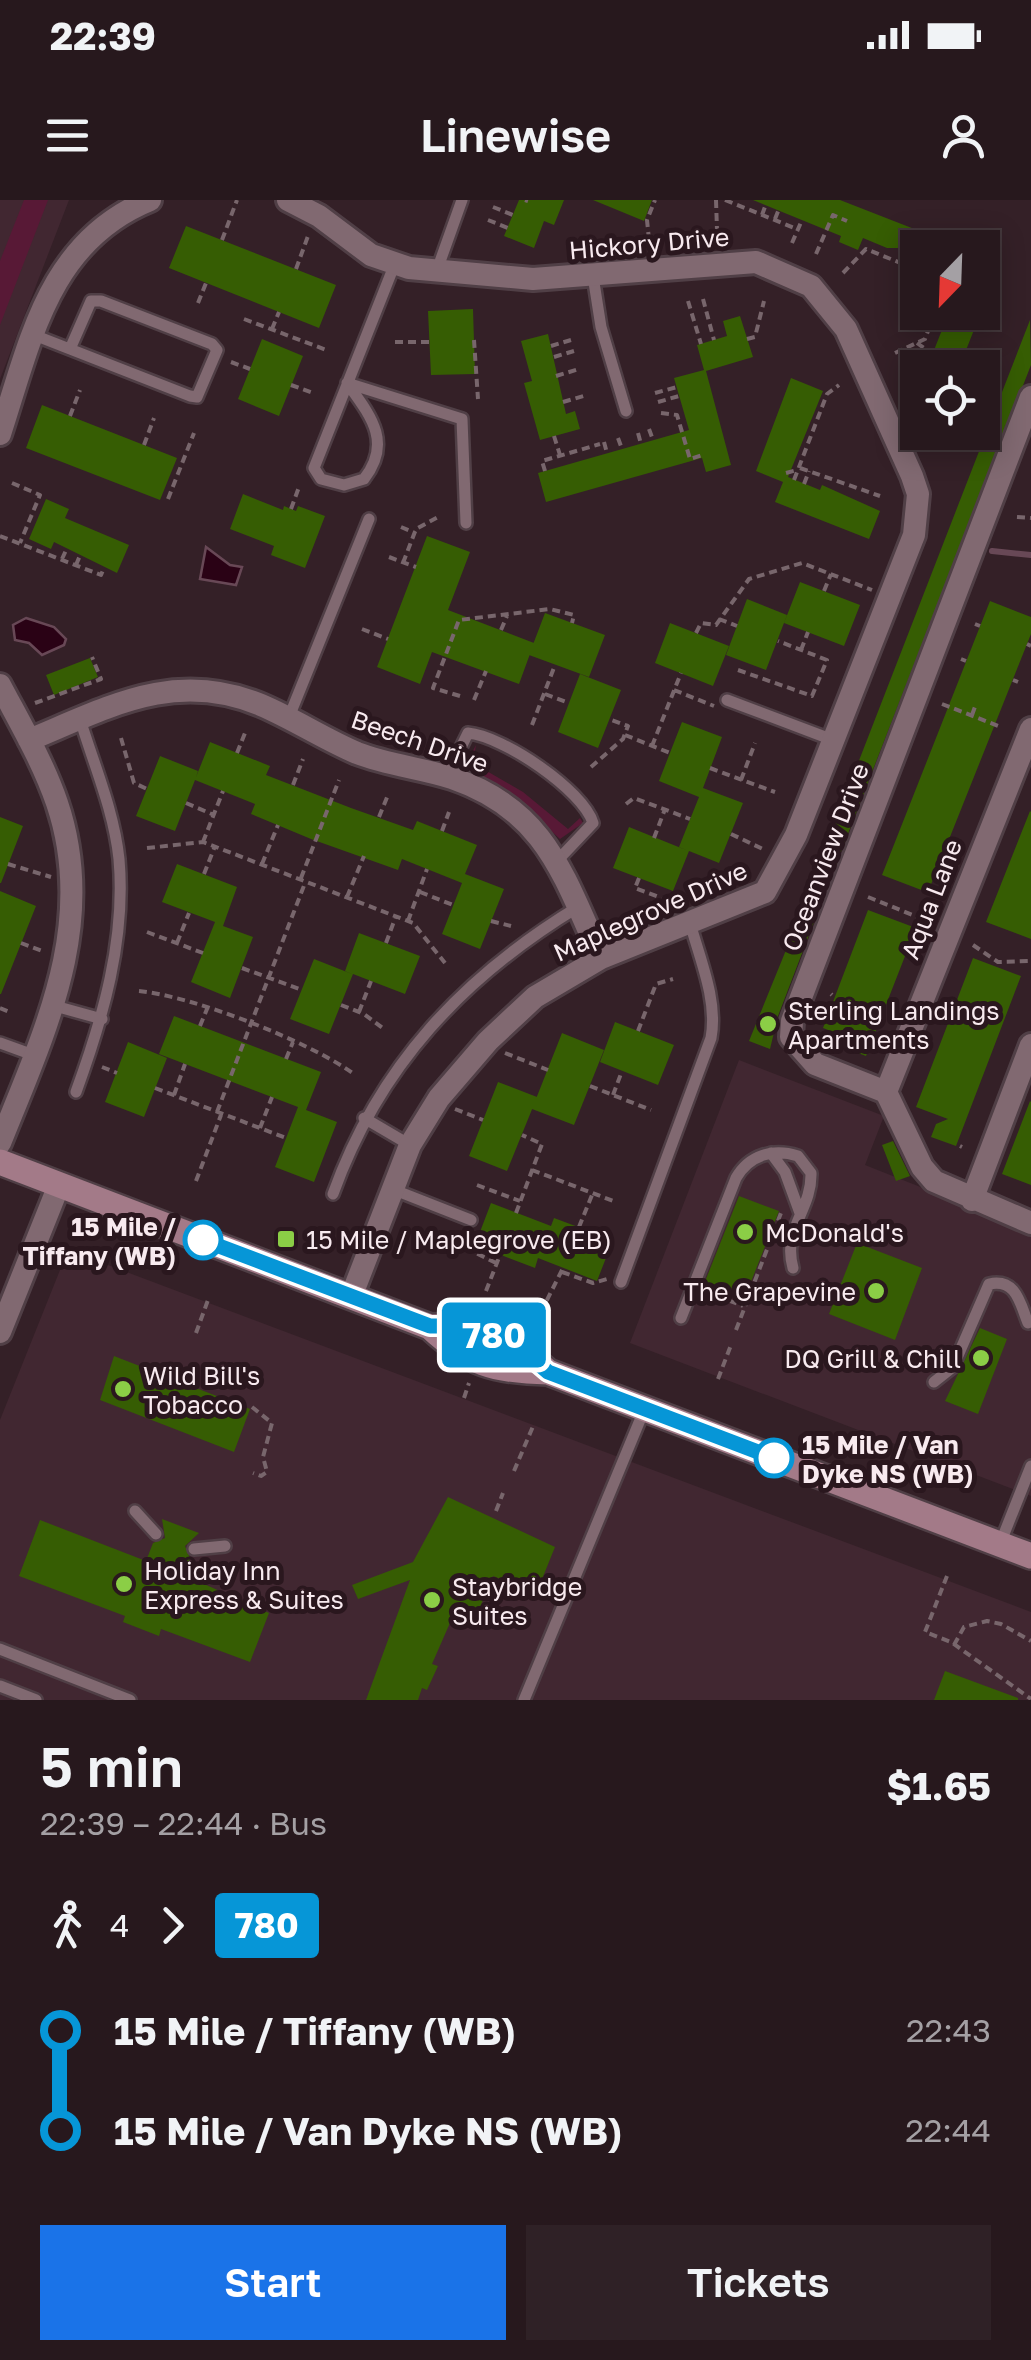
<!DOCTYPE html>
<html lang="en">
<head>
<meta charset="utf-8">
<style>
  body { margin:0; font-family:"Golos Text",sans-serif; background:#2f2126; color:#f1f3f6; height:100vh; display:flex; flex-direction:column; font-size:38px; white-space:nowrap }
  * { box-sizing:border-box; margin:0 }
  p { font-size:32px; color:#a4a0a4 }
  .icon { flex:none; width:55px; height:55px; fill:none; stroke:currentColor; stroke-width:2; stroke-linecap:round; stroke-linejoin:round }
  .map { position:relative; height:1500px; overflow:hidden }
  .panel { display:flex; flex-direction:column; background:#27181d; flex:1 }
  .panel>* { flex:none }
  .badge { padding:0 20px; border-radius:8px; font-size:35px; line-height:65px }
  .needle { width:65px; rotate:203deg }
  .buttons { position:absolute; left:900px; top:30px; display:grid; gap:20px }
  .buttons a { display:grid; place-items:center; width:100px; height:100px; border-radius:0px; background:#27181d; box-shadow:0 5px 25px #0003,0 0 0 2px #43373b; font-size:50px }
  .map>.badge { position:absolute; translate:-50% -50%; box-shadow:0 0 0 5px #fff }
  .legs { display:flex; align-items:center; gap:15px; height:110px; padding:0 40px; font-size:32px }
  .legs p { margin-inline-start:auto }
  .headline { display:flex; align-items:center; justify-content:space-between; height:170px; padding:0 40px }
  h1 { font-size:55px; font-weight:600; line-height:75px }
  .action { display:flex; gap:20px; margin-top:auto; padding:20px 40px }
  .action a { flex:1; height:115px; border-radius:0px; background:#1a73e8; color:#fff; font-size:40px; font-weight:600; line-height:115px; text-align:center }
  .action a+a { background:#2f2126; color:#f1f3f6 }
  ul { padding:0 40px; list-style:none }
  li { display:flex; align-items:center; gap:35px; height:100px; font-size:38px }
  li i { display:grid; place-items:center; width:15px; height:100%; margin:0 12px; background:currentColor }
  li i::after { content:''; width:25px; height:25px; margin:-12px; border:8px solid; border-radius:50%; background:#27181d }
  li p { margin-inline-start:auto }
  li:first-child i { background:linear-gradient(#0000 50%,currentColor 0) }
  li:last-child i { background:linear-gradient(currentColor 50%,#0000 0) }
  .status { display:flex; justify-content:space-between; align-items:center; height:70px; padding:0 50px; background:#27181d; direction:ltr }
  .status svg { height:28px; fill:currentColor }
  header { display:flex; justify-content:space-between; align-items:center; height:130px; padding:0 40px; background:#27181d; font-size:45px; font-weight:600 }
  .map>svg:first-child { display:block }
</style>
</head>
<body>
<div class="status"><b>22:39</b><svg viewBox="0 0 49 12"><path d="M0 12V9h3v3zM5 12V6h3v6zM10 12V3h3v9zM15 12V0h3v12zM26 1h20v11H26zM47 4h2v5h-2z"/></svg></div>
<header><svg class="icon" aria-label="menu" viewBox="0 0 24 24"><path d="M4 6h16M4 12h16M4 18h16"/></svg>Linewise<svg class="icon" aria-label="person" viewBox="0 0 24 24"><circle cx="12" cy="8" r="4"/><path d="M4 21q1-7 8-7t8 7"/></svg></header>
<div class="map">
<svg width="1031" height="1500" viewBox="0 0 1031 1500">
  <rect width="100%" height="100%" fill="#342027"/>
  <path fill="#412731" d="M0,0H69L0,179Z
    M739,860L884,916L865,965L1031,1031V1296L630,1143Z
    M68,1050L1031,1412V1500H0V1220Z"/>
  <path fill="#581936" d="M24,0H48L0,125V61Z
    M476,545L473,563L523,592L568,629L580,618L583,623L560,639L518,601L472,575L466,564Z"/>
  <path fill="#2a0215" stroke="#684856" stroke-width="2.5" d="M206,347L230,365L242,367L236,385L200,379Z
    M26,418L54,427L66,439L64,445L42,455L29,443L15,440L13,425Z"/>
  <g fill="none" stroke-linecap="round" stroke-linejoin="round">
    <path stroke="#684856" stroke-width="6" d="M992,351L1031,355"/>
  </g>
  <path fill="#365d03" d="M519,0H564L554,25L544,21L534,48L504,36Z
    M593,0H652L644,21Z
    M753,0H840L963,48H887L863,38L858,50L839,42L841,36Z
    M186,26L336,85L319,128L169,68Z
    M473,109L475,174L431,175L428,111Z
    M949,112H981L959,168H927Z
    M740,116L753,157L706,171L731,265L706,272L702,258L546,302L538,273L689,230L674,178L704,170L697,145L727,136L723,121Z
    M1030,120L1031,165L835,667L820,661Z
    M548,134L566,214L575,211L580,229L540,240L524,183L532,181L521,141Z
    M262,139L303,156L279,216L238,199Z
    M791,178L823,191L788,277L820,290L822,285L880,311L869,339L775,302L783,282L756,271Z
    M42,205L177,258L160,300L26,248Z
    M243,294L283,310L284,306L296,311L298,306L325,316L305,368L271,355L274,346L230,329Z
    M46,299L69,309L65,318L129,345L117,373L54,342L51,349L29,339Z
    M427,336L470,352L448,410L534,443L519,484L432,452L420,484L377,467Z
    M800,382L860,405L844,446L784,423Z
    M747,399L787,415L766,470L726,455Z
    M990,401L1031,417V434L928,692L924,691L882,675Z
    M545,413L605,435L589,477L529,455Z
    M670,423L729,446L713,486L655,463Z
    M90,458L98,477L54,495L46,475Z
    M580,474L621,490L598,548L558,532Z
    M682,522L722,537L703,588L743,603L719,663L689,651L673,691L613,668L629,627L686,650L679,647L699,597L659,581Z
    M210,542L270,566L266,575L351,608L413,630L417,621L477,645L465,674L504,689L480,749L442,734L462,683L402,659L398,670L311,639L251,614L255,604L195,580L175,631L136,616L160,556L198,571L196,577Z
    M1030,611L1031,612V739L986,722Z
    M0,617L23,626L1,683H0Z
    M177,664L237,687L223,726L253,737L230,798L191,782L215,722L162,702Z
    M0,691L36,706L1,794H0Z
    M808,696L822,701L778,816L770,849L749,841Z
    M868,710L916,728L866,856L842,847L846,837L823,828Z
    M359,733L420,756L405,794L353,774L329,834L290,819L314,759L352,774L345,771Z
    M973,758L1021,776L956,946L931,937L936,924L948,919L916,907Z
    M174,816L321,872L306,910L337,922L314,982L275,967L298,907L159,854Z
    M615,822L674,845L658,885L600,862Z
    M562,833L604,850L574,925L532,909Z
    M128,842L167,858L144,917L105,902Z
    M498,882L537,897L507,971L469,956Z
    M1030,901L1031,902V985L1002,974Z
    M893,941L910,976L896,981L882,945Z
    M739,996L779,1011L743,1102L704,1084Z
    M491,1003L551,1026L554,1018L613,1040L597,1081L538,1058L535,1068L475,1045Z
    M857,1043L922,1068L895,1140L829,1114Z
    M980,1128L1007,1139L978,1214L945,1201Z
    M114,1156L250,1209L234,1252L100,1200Z
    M448,1297L555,1347L536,1394L493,1376L473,1424L453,1416L432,1464L438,1466L427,1490L422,1488L418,1500H366L410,1380L358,1399L352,1385L413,1362Z
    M162,1319L199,1333L185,1346L190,1358L184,1375L269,1413L250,1462L161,1429L159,1436L123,1422L125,1416L19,1376L40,1320L146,1361L153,1343L165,1338Z
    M945,1471L1018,1498V1500H934Z"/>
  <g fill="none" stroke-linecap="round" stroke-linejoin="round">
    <g stroke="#503f46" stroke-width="16">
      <path id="lane" d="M437,70L462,0
        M593,76L601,127L626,211
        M34,135L190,196L197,197L217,150L212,144L101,101H91L70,149
        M347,183C370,215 393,242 364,279L344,285L321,279L314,268L394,66
        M347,183L462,219L466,323
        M727,500L833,540
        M289,517L369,319
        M447,576L468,533C503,536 583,590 593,623L557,661
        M55,806L102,819
        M0,843L36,856
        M76,892C103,818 126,739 119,659C114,611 94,565 80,519
        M364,918L410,945
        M771,953L785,972L800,1013
        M392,989L471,1020
        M333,994C379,866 463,777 578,707
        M621,1082L711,838C718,801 700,759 690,723
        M681,1118L736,978C749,955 773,948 798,956L811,973C812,1010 782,1029 793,1068
        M934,1182L953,1167L989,1084C1016,1078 1020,1103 1028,1123
        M135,1311L156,1334
        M1000,1344L1031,1266
        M194,1349L225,1346
        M0,1449L130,1500
        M0,1486L36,1500
        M524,1500L645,1208"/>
    </g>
    <g stroke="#503f46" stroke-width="28">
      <path id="street" d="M288,0L319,16L371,55L409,68L533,79L756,62L811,86L846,129L912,276L918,294L914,335L796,635L765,692L601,758L535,797L488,841L439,898L410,945L351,1097
        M1031,197L792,821L791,837L815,864L886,892L922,967L934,981L1031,1023
        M0,234C31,139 49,41 150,0
        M0,485C20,523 43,562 57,603C98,724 44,833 0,943
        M29,540C109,507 175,469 261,505C294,519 324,539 357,553C388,565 421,568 452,578C546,610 563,675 601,758
        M886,892L1031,529
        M972,1000L1031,845
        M0,1132L59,985"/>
    </g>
    <g stroke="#503f46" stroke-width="30">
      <path id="secondary" d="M0,962L430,1127C485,1125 507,1136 548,1172
        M430,1127C470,1164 493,1171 548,1172L1031,1356"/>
    </g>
    <path stroke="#78666c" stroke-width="4" stroke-dasharray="8 5" stroke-linecap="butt" d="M525,0L528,1
      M716,0L717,30
      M725,0L797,29
      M493,7L513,15
      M762,15L766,4
      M775,19L779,9
      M488,20L508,28
      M222,40L237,0
      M649,40L647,20L655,0
      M792,43L802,20
      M816,54L833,15L847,21
      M296,69L308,36
      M843,73L866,49L918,70
      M703,99L714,140
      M688,101L701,144
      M198,103L206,83
      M934,116L946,121
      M244,119L329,151
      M272,129L279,112
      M747,139L755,137L764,101
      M474,140L478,199
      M395,142H430
      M917,143L932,154
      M551,146L571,140
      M895,153L925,139L935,112
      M554,157L574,151
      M231,162L250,169
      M556,176L579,169
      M291,185L313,193
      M655,193L677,187
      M915,200L918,199
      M563,202L587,195
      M658,202L679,196
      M661,213L677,215L690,259L702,255
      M70,216L80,190
      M649,229L653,240
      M638,233L641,244
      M554,236L560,255
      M618,238L622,249
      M604,242L607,253
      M144,245L154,218
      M800,268L880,296
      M545,271L542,261L600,244
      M786,273L797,270
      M794,280L827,194L839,185
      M12,283L40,295L20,343
      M804,284L809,271
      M168,299L194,233
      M291,309L299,287
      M1017,317L1031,318
      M401,327L415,333
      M0,336L101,375L104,368
      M389,357L416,367
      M62,359L67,348
      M403,363L416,329L438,317
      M76,365L81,353
      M824,391L831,374
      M719,419L737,426
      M975,424L980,426
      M362,429L388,439
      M501,430L507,416
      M696,433L701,423L716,425L749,379L802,363L872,390
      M1027,444L1031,446
      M801,450L808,432
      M961,459L966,461
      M738,470L812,496L827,460L778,441
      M1013,480L1018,482
      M674,490L714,506
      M545,494L569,503
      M460,496L433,488L459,420L550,409L574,415L572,423
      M474,500L486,471
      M35,503L101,479L92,457
      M942,504L1001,527
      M972,515L976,504
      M532,525L555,465
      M625,535L670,553
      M121,538L134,583L147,589
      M652,546L681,473
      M237,553L245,533
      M591,567L623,539L628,526L609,519
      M710,568L775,592
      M741,580L755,543
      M293,585L303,559
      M186,603L214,615
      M626,604L634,598L690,619
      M379,617L388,595
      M442,631L449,612
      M731,634L765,650
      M654,638L665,609
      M203,642L223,591
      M147,648L203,642L413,723L445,763
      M8,664L51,677
      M262,664L278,625
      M204,674L215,646
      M301,678L339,580
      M639,678L635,688L664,699
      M420,692L453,705
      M347,697L364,656
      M868,697L925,720
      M408,721L427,669
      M491,721L511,726
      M147,732L203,753
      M21,743L45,752
      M177,743L189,713
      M386,743L396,716
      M973,745L998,762L1031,761
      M242,768L302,790
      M139,791C193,796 310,842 354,874
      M831,794L832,795
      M341,805L364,814L384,829
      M0,808L12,813
      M359,812L371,781
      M200,826L207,809
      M638,831L656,784L673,779
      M505,853L548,870
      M286,859L293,842
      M102,867L117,873
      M590,886L651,910
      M155,888L286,938
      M174,895L185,864
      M613,895L622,871
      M455,909L483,920
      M217,912L305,683
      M260,928L272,897
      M960,946L962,947
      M532,970L616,1002
      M196,981L221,915
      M477,985L520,1001
      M516,1013L542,944L522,935
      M579,1027L592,995
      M454,1042L496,1063
      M562,1072L593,1083L607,1079
      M486,1091L500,1055
      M705,1091L743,1106
      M541,1112L563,1068
      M505,1116L511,1100
      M736,1130L781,1013
      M196,1133L208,1100
      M718,1179L731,1145
      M464,1198L469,1183
      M252,1207L272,1223L263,1257L267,1272L261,1276L253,1273
      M514,1271L534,1224
      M496,1311L503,1293
      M947,1376L925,1432L951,1442L1031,1499
      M954,1445L964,1427L987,1421L1001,1424L1031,1441"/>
    <use href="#lane" stroke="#816971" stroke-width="11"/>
    <use href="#street" stroke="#816971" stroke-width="22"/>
    <use href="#secondary" stroke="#a37a88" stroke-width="25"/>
  </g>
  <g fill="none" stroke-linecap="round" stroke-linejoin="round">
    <g stroke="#fff" stroke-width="22">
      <path id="line-1" d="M203,1040L430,1126H470L498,1136L513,1142L548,1172L774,1258"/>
    </g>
    <use href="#line-1" stroke="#0696d7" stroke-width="15"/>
  </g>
  <g fill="#8bce46" stroke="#2a171e" stroke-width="4">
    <circle cx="768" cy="824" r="10"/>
    <circle cx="745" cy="1032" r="10"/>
    <rect x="276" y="1029" width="20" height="20" rx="5"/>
    <circle cx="876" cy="1091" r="10"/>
    <circle cx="981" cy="1158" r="10"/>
    <circle cx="123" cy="1189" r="10"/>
    <circle cx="124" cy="1384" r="10"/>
    <circle cx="432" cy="1400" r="10"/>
  </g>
  <g fill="#fff" stroke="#0696d7" stroke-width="5">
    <circle cx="203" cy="1040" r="18"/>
    <circle cx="774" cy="1258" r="18"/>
  </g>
  <g text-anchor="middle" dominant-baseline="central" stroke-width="10" stroke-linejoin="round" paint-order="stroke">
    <g font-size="25" fill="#f8eaef" stroke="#2a171e">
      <text transform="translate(649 43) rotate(-5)">Hickory Drive</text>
      <text transform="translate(420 541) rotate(19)">Beech Drive</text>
      <text transform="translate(825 657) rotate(-69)">Oceanview Drive</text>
      <text transform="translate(931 699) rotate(-69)">Aqua Lane</text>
      <text transform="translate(650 711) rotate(-24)">Maplegrove Drive</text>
    </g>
    <g font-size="25" fill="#f8eaef" stroke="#2a171e" text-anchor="start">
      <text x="788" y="810">Sterling Landings<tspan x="788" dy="29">Apartments</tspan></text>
      <text x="765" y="1032">McDonald's</text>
      <text x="306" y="1039">15 Mile / Maplegrove (EB)</text>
      <text x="856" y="1091" text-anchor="end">The Grapevine</text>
      <text x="961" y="1158" text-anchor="end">DQ Grill &amp; Chill</text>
      <text x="143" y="1175">Wild Bill's<tspan x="143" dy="29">Tobacco</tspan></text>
      <text x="144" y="1370">Holiday Inn<tspan x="144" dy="29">Express &amp; Suites</tspan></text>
      <text x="452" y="1386">Staybridge<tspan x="452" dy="29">Suites</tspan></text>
    </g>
    <g font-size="25" font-weight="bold" fill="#f8eaef" stroke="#2a171e" text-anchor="end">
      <text x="176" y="1026">15 Mile /<tspan x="176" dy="29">Tiffany (WB)</tspan></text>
      <text x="802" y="1244" text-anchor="start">15 Mile / Van<tspan x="802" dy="29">Dyke NS (WB)</tspan></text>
    </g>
  </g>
</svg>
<div class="buttons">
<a><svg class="needle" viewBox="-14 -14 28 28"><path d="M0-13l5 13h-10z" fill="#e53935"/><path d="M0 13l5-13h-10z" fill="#a4a0a4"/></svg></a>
<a><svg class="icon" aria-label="locate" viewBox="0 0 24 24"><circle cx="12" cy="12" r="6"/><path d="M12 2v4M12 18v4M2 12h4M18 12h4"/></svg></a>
</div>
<b class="badge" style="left:494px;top:1135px;background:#0696d7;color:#fff">780</b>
</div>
<section class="panel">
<div class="headline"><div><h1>5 min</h1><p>22:39 – 22:44 · Bus</p></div><b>$1.65</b></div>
<div class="legs"><svg class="icon" aria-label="walk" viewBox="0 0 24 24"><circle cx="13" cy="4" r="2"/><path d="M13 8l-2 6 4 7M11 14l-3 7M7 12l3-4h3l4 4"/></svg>4<svg class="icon" aria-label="forward" viewBox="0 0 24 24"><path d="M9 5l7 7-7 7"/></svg><b class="badge" style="background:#0696d7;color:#fff">780</b></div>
<ul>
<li><i style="color:#0696d7"></i><b>15 Mile / Tiffany (WB)</b><p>22:43</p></li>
<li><i style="color:#0696d7"></i><b>15 Mile / Van Dyke NS (WB)</b><p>22:44</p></li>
</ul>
<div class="action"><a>Start</a><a>Tickets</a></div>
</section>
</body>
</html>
